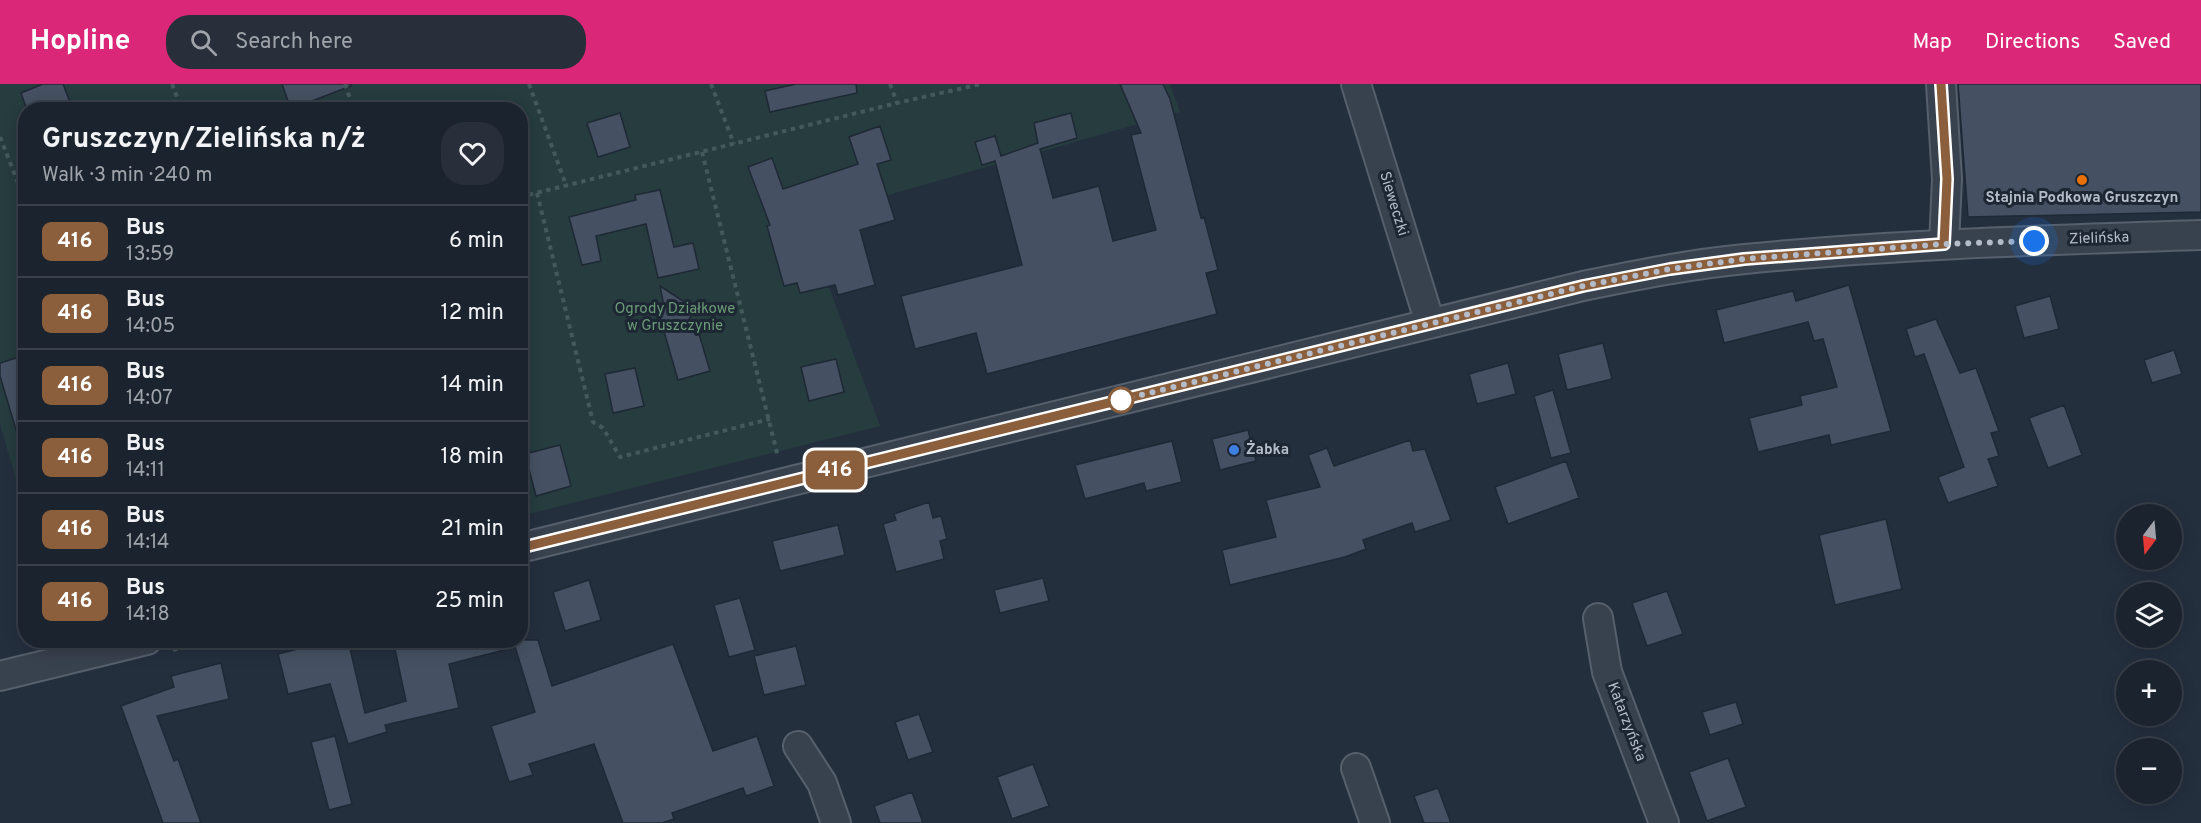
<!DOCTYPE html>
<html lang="en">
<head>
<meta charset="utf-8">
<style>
  body { margin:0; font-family:Overpass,sans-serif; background:#282f3a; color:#f1f3f6; height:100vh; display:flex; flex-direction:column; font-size:22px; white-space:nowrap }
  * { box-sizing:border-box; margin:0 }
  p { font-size:20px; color:#a0a4aa }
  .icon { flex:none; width:33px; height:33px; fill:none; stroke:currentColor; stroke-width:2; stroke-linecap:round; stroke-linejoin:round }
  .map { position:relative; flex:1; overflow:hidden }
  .details { position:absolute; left:18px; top:18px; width:510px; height:546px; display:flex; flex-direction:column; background:#1b232e; border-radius:24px; box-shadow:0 3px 15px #0003,0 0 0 2px #39404a }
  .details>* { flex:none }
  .badge { padding:0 12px; border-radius:9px; font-size:21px; line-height:39px }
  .needle { width:39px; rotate:196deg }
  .tools { position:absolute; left:2116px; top:420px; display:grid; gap:12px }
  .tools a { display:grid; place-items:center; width:66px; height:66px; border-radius:50%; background:#1b232e; box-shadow:0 3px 15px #0003,0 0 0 2px #39404a; font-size:30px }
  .you { position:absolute; width:30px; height:30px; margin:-15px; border:4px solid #fff; border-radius:50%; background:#1a73e8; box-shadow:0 0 0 9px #1a73e833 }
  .map>.badge { position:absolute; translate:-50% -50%; box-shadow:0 0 0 3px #fff }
  .round { display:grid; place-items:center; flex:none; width:63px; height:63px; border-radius:24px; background:#282f3a }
  .head { display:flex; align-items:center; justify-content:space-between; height:102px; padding:0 24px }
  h1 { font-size:28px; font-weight:700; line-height:45px }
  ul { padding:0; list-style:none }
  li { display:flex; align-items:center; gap:18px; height:72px; padding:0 24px; border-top:2px solid #39404a }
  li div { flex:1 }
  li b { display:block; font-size:22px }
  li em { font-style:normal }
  li .badge { min-width:66px; font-weight:700; text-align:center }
  header { display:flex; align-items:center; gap:36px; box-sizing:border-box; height:84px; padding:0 30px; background:#db2777; color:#fff }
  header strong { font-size:28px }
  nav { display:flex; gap:33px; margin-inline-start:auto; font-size:21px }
  .search { width:420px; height:54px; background:#282f3a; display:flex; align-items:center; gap:15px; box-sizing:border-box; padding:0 21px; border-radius:24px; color:#a0a4aa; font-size:22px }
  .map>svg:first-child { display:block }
</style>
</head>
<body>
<header>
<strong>Hopline</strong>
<div class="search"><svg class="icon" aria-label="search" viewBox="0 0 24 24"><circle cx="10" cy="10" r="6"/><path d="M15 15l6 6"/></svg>Search here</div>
<nav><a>Map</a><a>Directions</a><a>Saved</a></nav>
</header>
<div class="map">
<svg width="2201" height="739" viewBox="0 0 2201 739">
  <rect width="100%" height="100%" fill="#242f3e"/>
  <path fill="#263c3f" d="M0,0H1170L1180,28L804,135L880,342L521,432L520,26H26L25,426L0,340Z"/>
  <path fill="#455162" stroke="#1f2835" stroke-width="1.5" d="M43,0H63L73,26H27L21,9Z
    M282,0H351V2L291,25Z
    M796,0H856L857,9L770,28L765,7Z
    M1120,0H1163L1170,15L1201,134L1204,133L1218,186L1206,189L1217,230L987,290L976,249L915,265L901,212L1022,181L995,77L982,81L975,58L995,52L1001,72L1038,59L1034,39L1071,29L1077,54L1040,65L1053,114L1099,102L1113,157L1156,146L1131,51L1141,49Z
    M1958,0H2201V128L1968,133Z
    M620,29L630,63L598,73L587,39Z
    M880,42L891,76L877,80L895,136L860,146L875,201L838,211L835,201L800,209L797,199L784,202L767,142L770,141L748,83L772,74L783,105L858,80L849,53Z
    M660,106L674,163L693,159L699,185L658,194L646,140L596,152L601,177L582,181L569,133L636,116L635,111Z
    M1849,201L1891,347L1831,361L1829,351L1758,368L1749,334L1802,321L1800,312L1837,303L1823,255L1814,257L1808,238L1724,259L1716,226L1793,207L1796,217Z
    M660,202L686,219L691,232L688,237L699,250L710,287L678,296L657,223L664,222Z
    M2050,212L2059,245L2024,254L2015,222Z
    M1936,235L1960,289L1976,284L1999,347L1991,349L1999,372L1988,375L1998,402L1948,419L1938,393L1964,383L1924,270L1915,273L1906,245Z
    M1603,259L1612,295L1567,306L1558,270Z
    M2174,266L2182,290L2152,299L2144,276Z
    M26,271V358L20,359L0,292V279Z
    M836,275L844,308L809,317L801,283Z
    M1508,279L1516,310L1477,320L1469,290Z
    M635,284L644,322L613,329L605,290Z
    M1553,306L1571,369L1551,374L1534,312Z
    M2064,321L2082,371L2048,384L2029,334Z
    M1248,346L1256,377L1220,386L1212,355Z
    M1410,356L1413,367L1425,365L1451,436L1415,448L1412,439L1363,456L1366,465L1345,473L1230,501L1222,466L1276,453L1266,416L1320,403L1308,371L1327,364L1334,382Z
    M1172,357L1182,398L1146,407L1144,399L1085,415L1075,381Z
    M560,361L571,402L536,412L525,370Z
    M1566,377L1579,414L1508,440L1495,403Z
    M929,418L933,434L941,432L947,455L940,457L944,475L896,488L883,440L896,436L894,430Z
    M1886,435L1902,505L1835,521L1819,451Z
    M838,441L845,471L780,487L772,457Z
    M1043,494L1049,517L1000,529L994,506Z
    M589,496L601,536L565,547L553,508Z
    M1667,507L1683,550L1647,562L1632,519Z
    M740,514L755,566L729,573L714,521Z
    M334,556H348L365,629L406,617L393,556H512V564L449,580L459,624L385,641L387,648L348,660L330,600L288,610L278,570Z
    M513,556H538L552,602L673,560L713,667L757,652L774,702L746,712L743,704L672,729L674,735L662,739H623L594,660L529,680L533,691L509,698L491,642L535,628Z
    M796,562L806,601L764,611L754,572Z
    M221,579L229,615L157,632L174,677L178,675L201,739H163L121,622L174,603L171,592Z
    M1736,618L1743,640L1710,651L1702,628Z
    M919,630L933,668L908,676L895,638Z
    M335,652L352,720L329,726L311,658Z
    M1728,674L1746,723L1707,737L1689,688Z
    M1033,680L1049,722L1012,735L997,693Z
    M1438,704L1451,739H1424L1414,712Z
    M912,708L923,739H880L874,722Z"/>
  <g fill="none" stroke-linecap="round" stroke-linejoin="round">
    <g stroke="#565f6c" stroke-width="32">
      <path id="minor" d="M1356,0L1430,239
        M1941,0L1947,95L1944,160
        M520,464L1583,202C1637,191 1691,180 1745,175C1897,160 2049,156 2201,151
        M1598,534L1607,588L1664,739
        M0,592L147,556
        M798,662L822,699L836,739
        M1356,684L1375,739"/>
    </g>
    <path stroke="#44595c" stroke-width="4" stroke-dasharray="4.5 4.5" stroke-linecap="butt" d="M172,0L182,26
      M345,0L354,26
      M529,0L566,101
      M711,0L734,60
      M890,0L897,19
      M0,53L26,119
      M702,68L778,373
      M537,109L593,338L603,344L620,373L770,335
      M520,113L897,19L981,0
      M173,566L212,556"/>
    <use href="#minor" stroke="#38414e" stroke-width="28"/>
  </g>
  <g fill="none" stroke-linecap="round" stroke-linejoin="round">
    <g stroke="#fff" stroke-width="14">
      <path id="line" d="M520,464L1583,202L1670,185L1744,175L1944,160L1947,95L1941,0"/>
    </g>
    <use href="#line" stroke="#8b5e3c" stroke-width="9"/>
    <path stroke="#b4bcc9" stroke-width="6" stroke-dasharray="0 10.8" d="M1121,316L1583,202L1670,185L1744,175L1944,160L2034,157"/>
  </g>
  <circle fill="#e8710a" stroke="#1d2633" stroke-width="2" cx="2082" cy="96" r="6"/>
  <circle fill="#fff" stroke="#8b5e3c" stroke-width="3" cx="1121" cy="316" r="12"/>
  <circle fill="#3f7fe0" stroke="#1d2633" stroke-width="2" cx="1234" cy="366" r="6"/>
  <g text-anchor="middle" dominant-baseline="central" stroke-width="6" stroke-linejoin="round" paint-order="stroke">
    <g font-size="15" font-weight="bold" fill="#b4bcc9" stroke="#1d2633">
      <text x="2082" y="114">Stajnia Podkowa Gruszczyn</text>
      <text x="1246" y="366" text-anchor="start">Żabka</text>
    </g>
    <g font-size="15" fill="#b4bcc9" stroke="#1d2633">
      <text transform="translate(1393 120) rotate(73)">Sieweczki</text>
      <text transform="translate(2099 155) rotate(-2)">Zielińska</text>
      <text transform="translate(1626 638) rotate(69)">Katarzyńska</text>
    </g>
    <g font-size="15" fill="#6b9a76" stroke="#1d2633">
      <text x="675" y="225">Ogrody Działkowe<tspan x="675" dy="17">w Gruszczynie</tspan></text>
    </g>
  </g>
</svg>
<div class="tools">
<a><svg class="needle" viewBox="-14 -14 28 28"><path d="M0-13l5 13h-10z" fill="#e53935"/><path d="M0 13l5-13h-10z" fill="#a0a4aa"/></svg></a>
<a><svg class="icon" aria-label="layers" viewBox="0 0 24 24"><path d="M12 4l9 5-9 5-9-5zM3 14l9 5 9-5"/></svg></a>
<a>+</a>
<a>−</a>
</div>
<div class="you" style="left:2034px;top:157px"></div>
<b class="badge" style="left:835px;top:386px;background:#8b5e3c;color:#fff">416</b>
<section class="details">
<div class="head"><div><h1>Gruszczyn/Zielińska n/ż</h1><p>Walk · 3 min · 240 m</p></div><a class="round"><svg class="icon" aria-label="heart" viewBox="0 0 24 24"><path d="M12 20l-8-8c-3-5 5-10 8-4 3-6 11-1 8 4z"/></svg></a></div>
<ul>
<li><span class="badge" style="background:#8b5e3c;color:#fff">416</span><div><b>Bus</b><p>13:59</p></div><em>6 min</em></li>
<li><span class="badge" style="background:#8b5e3c;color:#fff">416</span><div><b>Bus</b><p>14:05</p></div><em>12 min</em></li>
<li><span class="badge" style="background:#8b5e3c;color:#fff">416</span><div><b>Bus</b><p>14:07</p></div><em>14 min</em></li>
<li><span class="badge" style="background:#8b5e3c;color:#fff">416</span><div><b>Bus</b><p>14:11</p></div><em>18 min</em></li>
<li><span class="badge" style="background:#8b5e3c;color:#fff">416</span><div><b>Bus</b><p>14:14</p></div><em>21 min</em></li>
<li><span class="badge" style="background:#8b5e3c;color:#fff">416</span><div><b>Bus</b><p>14:18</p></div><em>25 min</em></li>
</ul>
</section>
</div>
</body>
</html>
